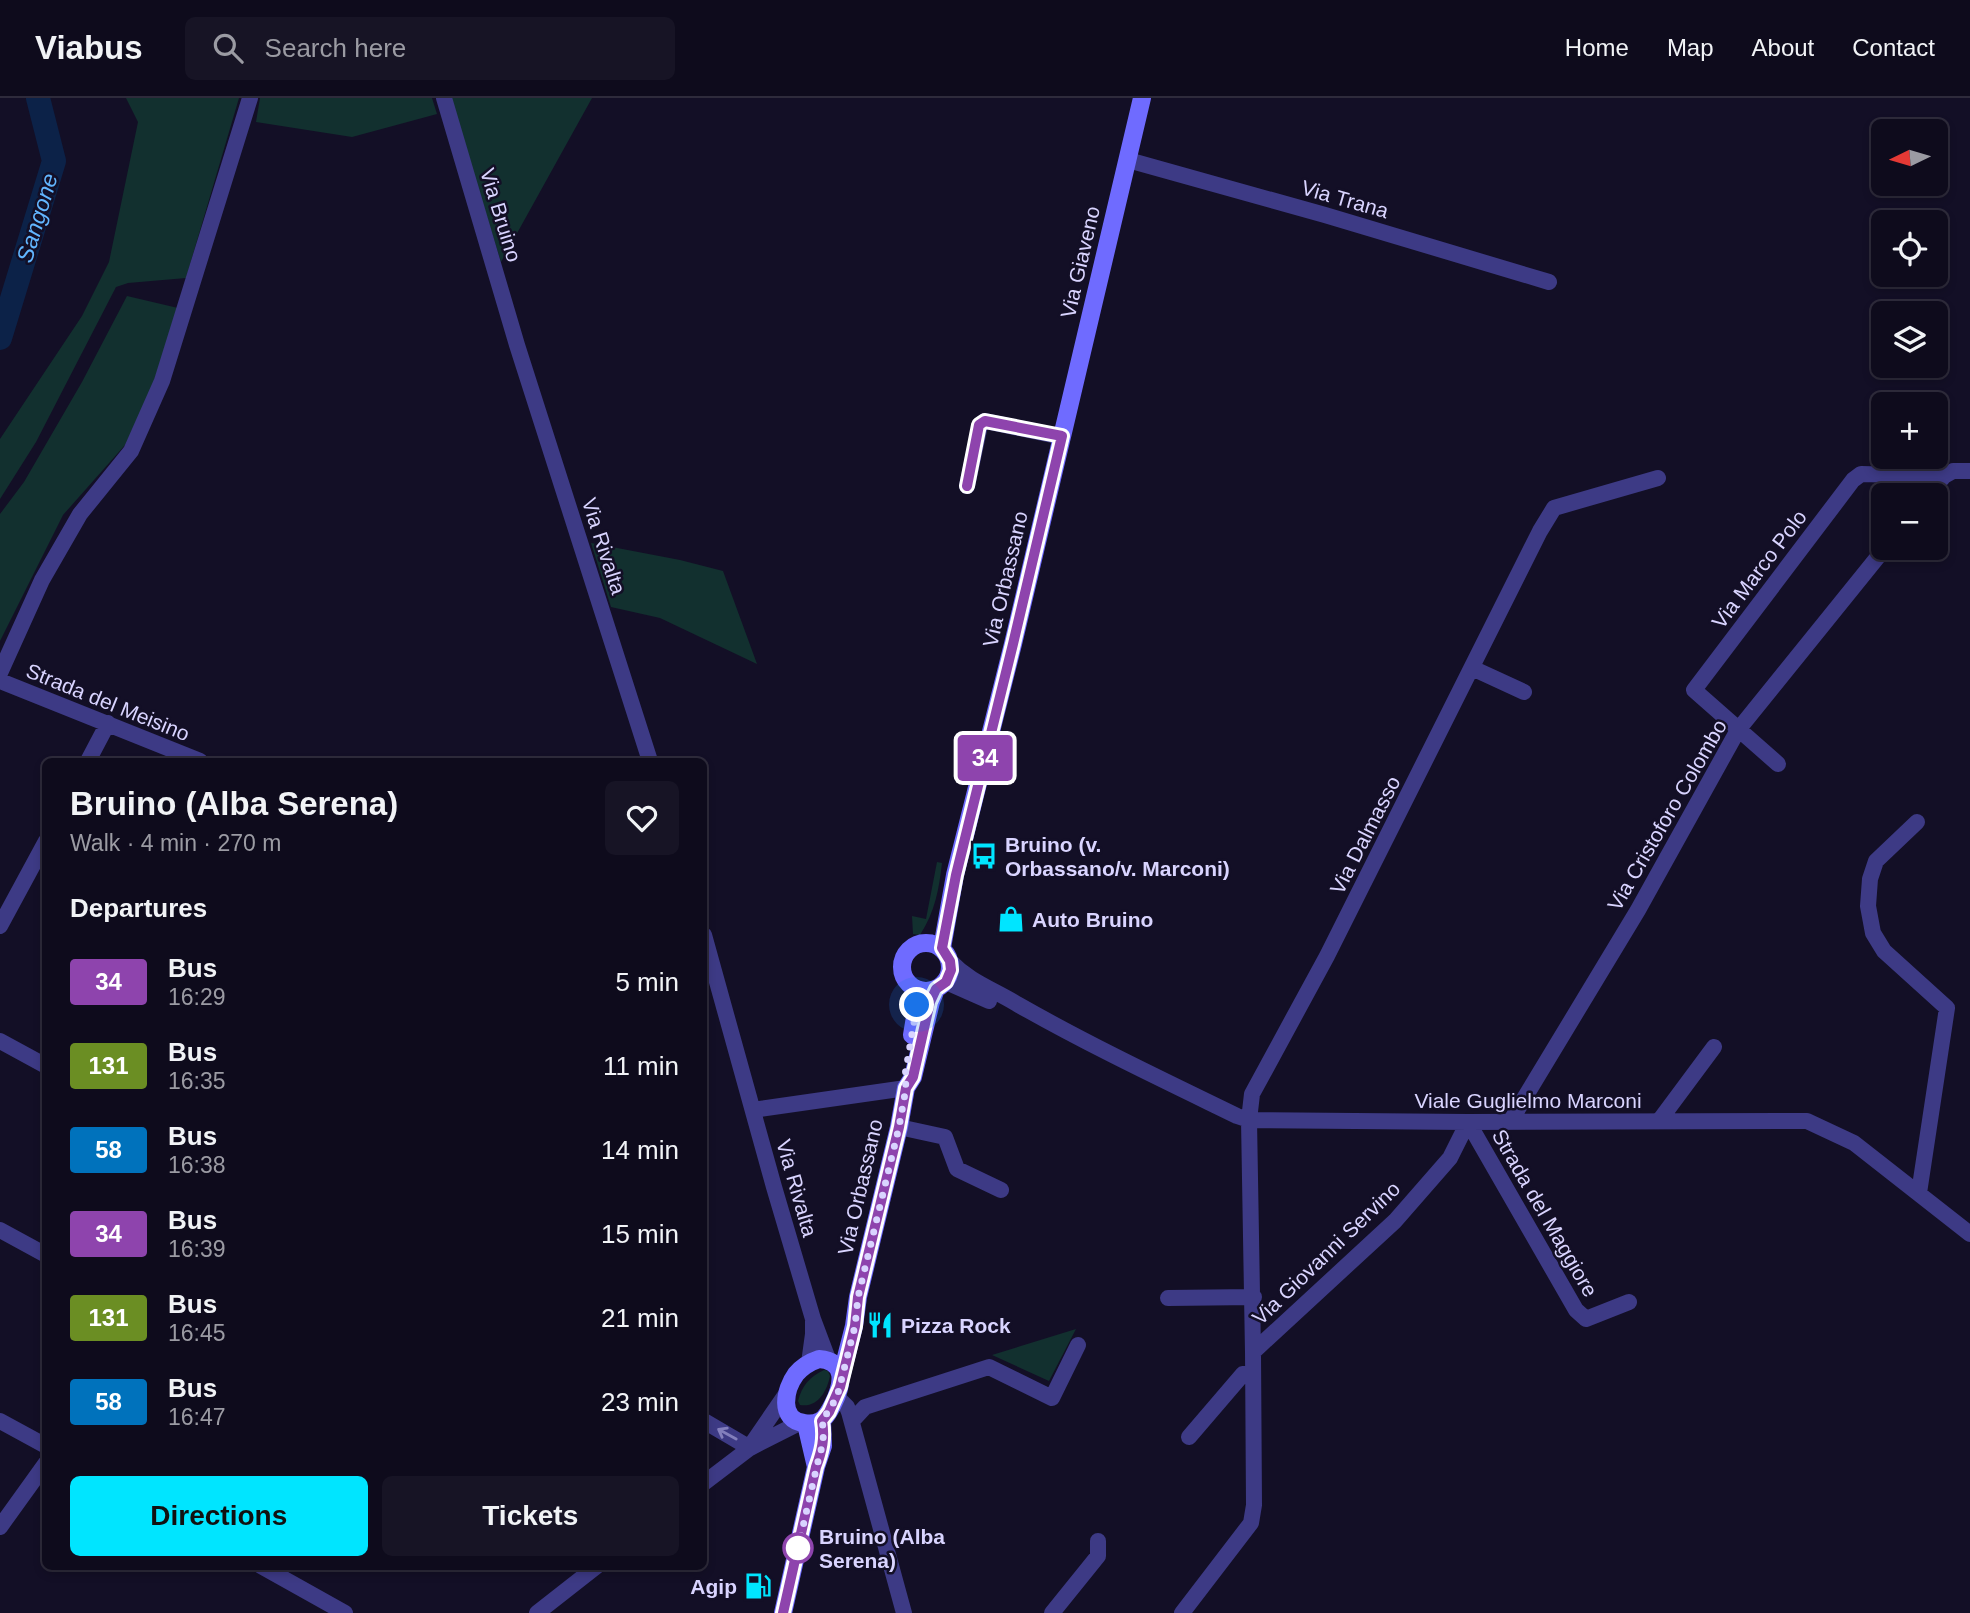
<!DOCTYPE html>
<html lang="en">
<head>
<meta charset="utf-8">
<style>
  body { margin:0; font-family:Arial,sans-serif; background:#171425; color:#f1f3f6; height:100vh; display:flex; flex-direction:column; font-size:26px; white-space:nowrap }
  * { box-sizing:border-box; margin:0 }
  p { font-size:23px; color:#9b9ba3 }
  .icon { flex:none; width:38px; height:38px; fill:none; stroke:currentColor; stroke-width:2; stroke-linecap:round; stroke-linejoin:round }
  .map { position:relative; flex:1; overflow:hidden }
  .side { position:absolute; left:42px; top:660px; width:665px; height:812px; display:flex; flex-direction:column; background:#0e0b1c; border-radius:10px; box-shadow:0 4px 10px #0003,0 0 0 2px #2e2b3b }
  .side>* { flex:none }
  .badge { padding:0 14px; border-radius:5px; font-size:24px; line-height:46px }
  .needle { width:46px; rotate:265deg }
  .controls { position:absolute; left:1871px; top:21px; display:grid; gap:14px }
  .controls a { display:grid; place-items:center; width:77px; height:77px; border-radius:10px; background:#0e0b1c; box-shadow:0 4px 10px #0003,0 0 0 2px #2e2b3b; font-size:35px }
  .you { position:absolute; width:35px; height:35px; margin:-18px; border:5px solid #fff; border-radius:50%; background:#1a73e8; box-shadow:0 0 0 10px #1a73e833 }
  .map>.badge { position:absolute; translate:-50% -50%; box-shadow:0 0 0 4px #fff }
  h2 { padding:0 28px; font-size:26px; line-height:63px }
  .round { display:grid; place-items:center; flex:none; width:74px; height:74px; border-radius:10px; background:#171425 }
  .head { display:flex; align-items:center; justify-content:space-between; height:119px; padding:0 28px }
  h1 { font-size:33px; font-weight:700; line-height:52px }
  .action { display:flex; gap:14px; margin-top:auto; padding:14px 28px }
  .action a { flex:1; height:80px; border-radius:10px; background:#00e5ff; color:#111; font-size:28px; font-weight:700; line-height:80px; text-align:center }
  .action a+a { background:#171425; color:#f1f3f6 }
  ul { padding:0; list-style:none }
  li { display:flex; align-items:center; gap:21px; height:84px; padding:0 28px }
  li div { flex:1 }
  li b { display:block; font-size:26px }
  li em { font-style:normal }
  li .badge { min-width:77px; font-weight:700; text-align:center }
  header { display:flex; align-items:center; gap:42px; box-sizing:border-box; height:98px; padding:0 35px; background:#0e0b1c; border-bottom:2px solid #2e2b3b }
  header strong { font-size:33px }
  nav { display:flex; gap:38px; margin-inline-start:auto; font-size:24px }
  .search { width:490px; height:63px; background:#171425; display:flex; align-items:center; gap:18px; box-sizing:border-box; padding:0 24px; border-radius:10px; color:#9b9ba3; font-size:26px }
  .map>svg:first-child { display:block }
</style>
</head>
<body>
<header>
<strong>Viabus</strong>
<div class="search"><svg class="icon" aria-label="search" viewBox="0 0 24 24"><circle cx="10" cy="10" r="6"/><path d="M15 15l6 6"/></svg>Search here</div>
<nav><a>Home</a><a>Map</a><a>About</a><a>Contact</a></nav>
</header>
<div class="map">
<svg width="1970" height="1515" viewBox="0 0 1970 1515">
  <rect width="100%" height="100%" fill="#130f26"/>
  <path fill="#12302f" d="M126,0H239L186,180L128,185L116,189L36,344L0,401V341L82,218L109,164L138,24Z
    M260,0H432L437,16L352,39L256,24Z
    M450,0H592L501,164Z
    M127,198L178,210L151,292L125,347L63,417L0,543V416L24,384L82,284Z
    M591,445L680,462L723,473L757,566L660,520L611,509Z
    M937,764L942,765C939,791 935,814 920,837L913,836L912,818L926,821Z
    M1076,1231L1049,1283L992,1257Z
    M824,1272L828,1273L830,1278C827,1293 818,1310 800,1307L798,1303C802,1288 809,1279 824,1272Z"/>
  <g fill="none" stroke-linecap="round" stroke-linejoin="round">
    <path stroke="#0c2248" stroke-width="24" d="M0,240L54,63L38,0"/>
    <path stroke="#3d3a85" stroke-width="16" d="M444,0L517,247L650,663
      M1128,62L1325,117L1549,184
      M967,388L980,327L985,323L1062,339
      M1928,397L1944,378
      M1472,570L1524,594
      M0,575L42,482L80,416L131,353L162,283L250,0
      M0,583L200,663
      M88,663L108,625
      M1778,666L1694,592L1853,382L1861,376L1944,378L1953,373H1970
      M1917,724L1876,763L1870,781L1868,808L1873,835L1884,853L1947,910L1919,1095
      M0,828L46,743
      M704,837L774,1089L813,1221
      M950,863C971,885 993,891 1017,906C1089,947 1163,982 1237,1018L1249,1022L1468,1024L1807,1023L1854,1045L1970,1136
      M946,884L989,903
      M0,943L46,968
      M753,1012L906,990
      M1659,1023L1714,949
      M1468,1024L1576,1212L1586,1221L1629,1204
      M1510,1024L1638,812L1738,632L1885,450
      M899,1029L945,1039L957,1071L1001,1092
      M0,1132L46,1157
      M1168,1200L1254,1199
      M1253,1254L1249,1022L1252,996L1327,858L1540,433L1554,410L1658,380
      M809,1265L813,1236V1221L828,1261
      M837,1299L847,1309L849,1314L904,1515
      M0,1323L46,1348
      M704,1323L750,1350
      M852,1323L865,1309L989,1269L1052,1300L1078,1247
      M1189,1339L1243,1276L1253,1275
      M751,1347L786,1296
      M704,1385L750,1350L799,1325
      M0,1429L46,1365
      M261,1468L345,1515
      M537,1515L597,1468
      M1052,1515L1098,1458V1443
      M1182,1515L1251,1425L1254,1407L1253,1254L1395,1123L1450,1060L1468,1024"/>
    <path stroke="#6f6bff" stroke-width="18" d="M902 869a24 24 0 1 1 48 0a24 24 0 1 1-48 0Z
      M942,850L955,777L1013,546L1142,0
      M912,937L917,907L913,889
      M819,1261C847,1263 843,1286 833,1306C830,1312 826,1320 820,1323C815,1326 809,1326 804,1325C778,1322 785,1291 796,1276C802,1269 810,1264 819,1261Z
      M841,1279L854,1228L858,1199L899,1029L906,990L913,979L931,904L936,891
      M806,1326L816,1369
      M783,1515L816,1369L823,1348L822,1323"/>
  </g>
  <defs><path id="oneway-shaft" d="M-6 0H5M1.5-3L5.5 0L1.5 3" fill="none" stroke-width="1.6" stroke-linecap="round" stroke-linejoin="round" transform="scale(1.75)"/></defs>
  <use stroke="#837fbc" href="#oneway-shaft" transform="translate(727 1336) rotate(-151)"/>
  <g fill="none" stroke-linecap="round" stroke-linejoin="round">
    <g stroke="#fff" stroke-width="16">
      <path id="line" d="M783,1515L816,1369C822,1353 825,1340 822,1323L829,1314L840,1289L855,1228L858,1199L899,1029L906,990L913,979L930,904L936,891L946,884L951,872L950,863L942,850L956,777L1013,546L1062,338L985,323L979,327L967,388"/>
    </g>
    <use href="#line" stroke="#8e44ad" stroke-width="10"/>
    <path stroke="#d9d4ff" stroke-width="7" stroke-dasharray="0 12.6" d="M798,1450C804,1424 810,1398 816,1372C820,1353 826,1343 822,1323L837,1299L855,1228L858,1199L899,1029L906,990L905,977L917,907"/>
  </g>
  <defs>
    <g id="bus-bare" transform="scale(2.1)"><path d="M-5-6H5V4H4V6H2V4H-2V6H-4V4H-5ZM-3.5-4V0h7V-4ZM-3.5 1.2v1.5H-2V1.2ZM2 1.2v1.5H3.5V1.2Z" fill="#00e5ff" stroke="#130f26" stroke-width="2.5" paint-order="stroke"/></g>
    <g id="shop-bare" transform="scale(2.1)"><path d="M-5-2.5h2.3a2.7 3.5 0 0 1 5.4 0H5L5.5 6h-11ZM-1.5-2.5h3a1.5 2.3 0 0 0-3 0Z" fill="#00e5ff" stroke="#130f26" stroke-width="2.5" paint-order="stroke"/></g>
    <g id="restaurant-bare" transform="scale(2.1)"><path d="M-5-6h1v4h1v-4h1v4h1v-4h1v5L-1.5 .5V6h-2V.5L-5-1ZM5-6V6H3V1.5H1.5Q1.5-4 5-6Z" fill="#00e5ff" stroke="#130f26" stroke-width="2.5" paint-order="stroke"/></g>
    <g id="fuel-bare" transform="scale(2.1)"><path d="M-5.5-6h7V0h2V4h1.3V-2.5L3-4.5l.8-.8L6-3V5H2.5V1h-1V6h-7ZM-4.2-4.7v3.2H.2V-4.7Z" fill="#00e5ff" stroke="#130f26" stroke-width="2.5" paint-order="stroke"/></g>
  </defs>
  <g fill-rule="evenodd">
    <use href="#bus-bare" x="984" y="758"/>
    <use href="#shop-bare" x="1011" y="821"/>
    <use href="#restaurant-bare" x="880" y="1227"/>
    <use href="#fuel-bare" x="758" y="1488"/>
  </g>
  <circle fill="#fff" stroke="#8e44ad" stroke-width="3.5" cx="798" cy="1450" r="14"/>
  <g text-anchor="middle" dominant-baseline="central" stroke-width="5" stroke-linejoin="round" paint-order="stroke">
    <g font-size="21" fill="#d9d4ff" stroke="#130f26">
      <text transform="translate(1345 101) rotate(16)">Via Trana</text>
      <text transform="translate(501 117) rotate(73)">Via Bruino</text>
      <text transform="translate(1080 164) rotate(-77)">Via Giaveno</text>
      <text transform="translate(604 448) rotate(72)">Via Rivalta</text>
      <text transform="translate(1759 471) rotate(-53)">Via Marco Polo</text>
      <text transform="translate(1005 481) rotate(-77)">Via Orbassano</text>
      <text transform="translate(108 604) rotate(22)">Strada del Meisino</text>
      <text transform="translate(1667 717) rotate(-60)">Via Cristoforo Colombo</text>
      <text transform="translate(1365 737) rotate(-63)">Via Dalmasso</text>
      <text x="1528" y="1002">Viale Guglielmo Marconi</text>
      <text transform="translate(860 1089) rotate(-77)">Via Orbassano</text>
      <text transform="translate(797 1090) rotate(74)">Via Rivalta</text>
      <text transform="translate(1545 1115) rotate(60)">Strada del Maggiore</text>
      <text transform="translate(1326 1155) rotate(-44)">Via Giovanni Servino</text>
    </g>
    <g font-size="21" font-weight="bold" fill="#d9d4ff" stroke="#130f26" text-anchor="start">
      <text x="1005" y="746">Bruino (v.<tspan x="1005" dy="24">Orbassano/v. Marconi)</tspan></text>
      <text x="1032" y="821">Auto Bruino</text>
      <text x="901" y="1227">Pizza Rock</text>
      <text x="737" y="1488" text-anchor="end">Agip</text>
    </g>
    <g font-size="21" font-weight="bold" fill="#d9d4ff" stroke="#130f26" text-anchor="start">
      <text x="819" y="1438">Bruino (Alba<tspan x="819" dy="24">Serena)</tspan></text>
    </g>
    <g font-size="23" font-style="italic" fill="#62b6ff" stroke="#130f26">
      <text transform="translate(37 120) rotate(-73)">Sangone</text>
    </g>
  </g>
</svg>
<div class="controls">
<a><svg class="needle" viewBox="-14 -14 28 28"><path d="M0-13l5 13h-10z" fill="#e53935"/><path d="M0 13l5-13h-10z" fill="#9b9ba3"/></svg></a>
<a><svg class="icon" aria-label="locate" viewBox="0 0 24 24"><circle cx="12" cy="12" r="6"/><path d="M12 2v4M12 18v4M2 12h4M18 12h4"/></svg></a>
<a><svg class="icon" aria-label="layers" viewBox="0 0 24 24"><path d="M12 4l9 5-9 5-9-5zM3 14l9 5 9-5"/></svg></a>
<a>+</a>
<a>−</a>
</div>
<div class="you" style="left:917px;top:907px"></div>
<b class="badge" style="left:985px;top:660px;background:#8e44ad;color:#fff">34</b>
<section class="side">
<div class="head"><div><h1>Bruino (Alba Serena)</h1><p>Walk · 4 min · 270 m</p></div><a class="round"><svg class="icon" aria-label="heart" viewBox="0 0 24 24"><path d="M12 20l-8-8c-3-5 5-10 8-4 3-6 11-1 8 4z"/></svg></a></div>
<h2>Departures</h2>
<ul>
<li><span class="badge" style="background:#8e44ad;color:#fff">34</span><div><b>Bus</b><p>16:29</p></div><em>5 min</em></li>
<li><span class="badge" style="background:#6b8e23;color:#fff">131</span><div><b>Bus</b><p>16:35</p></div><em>11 min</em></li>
<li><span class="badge" style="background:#0072bc;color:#fff">58</span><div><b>Bus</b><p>16:38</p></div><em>14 min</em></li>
<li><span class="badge" style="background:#8e44ad;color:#fff">34</span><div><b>Bus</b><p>16:39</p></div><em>15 min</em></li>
<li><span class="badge" style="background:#6b8e23;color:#fff">131</span><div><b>Bus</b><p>16:45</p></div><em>21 min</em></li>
<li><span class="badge" style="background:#0072bc;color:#fff">58</span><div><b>Bus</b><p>16:47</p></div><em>23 min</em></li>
</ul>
<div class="action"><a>Directions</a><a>Tickets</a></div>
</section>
</div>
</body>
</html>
